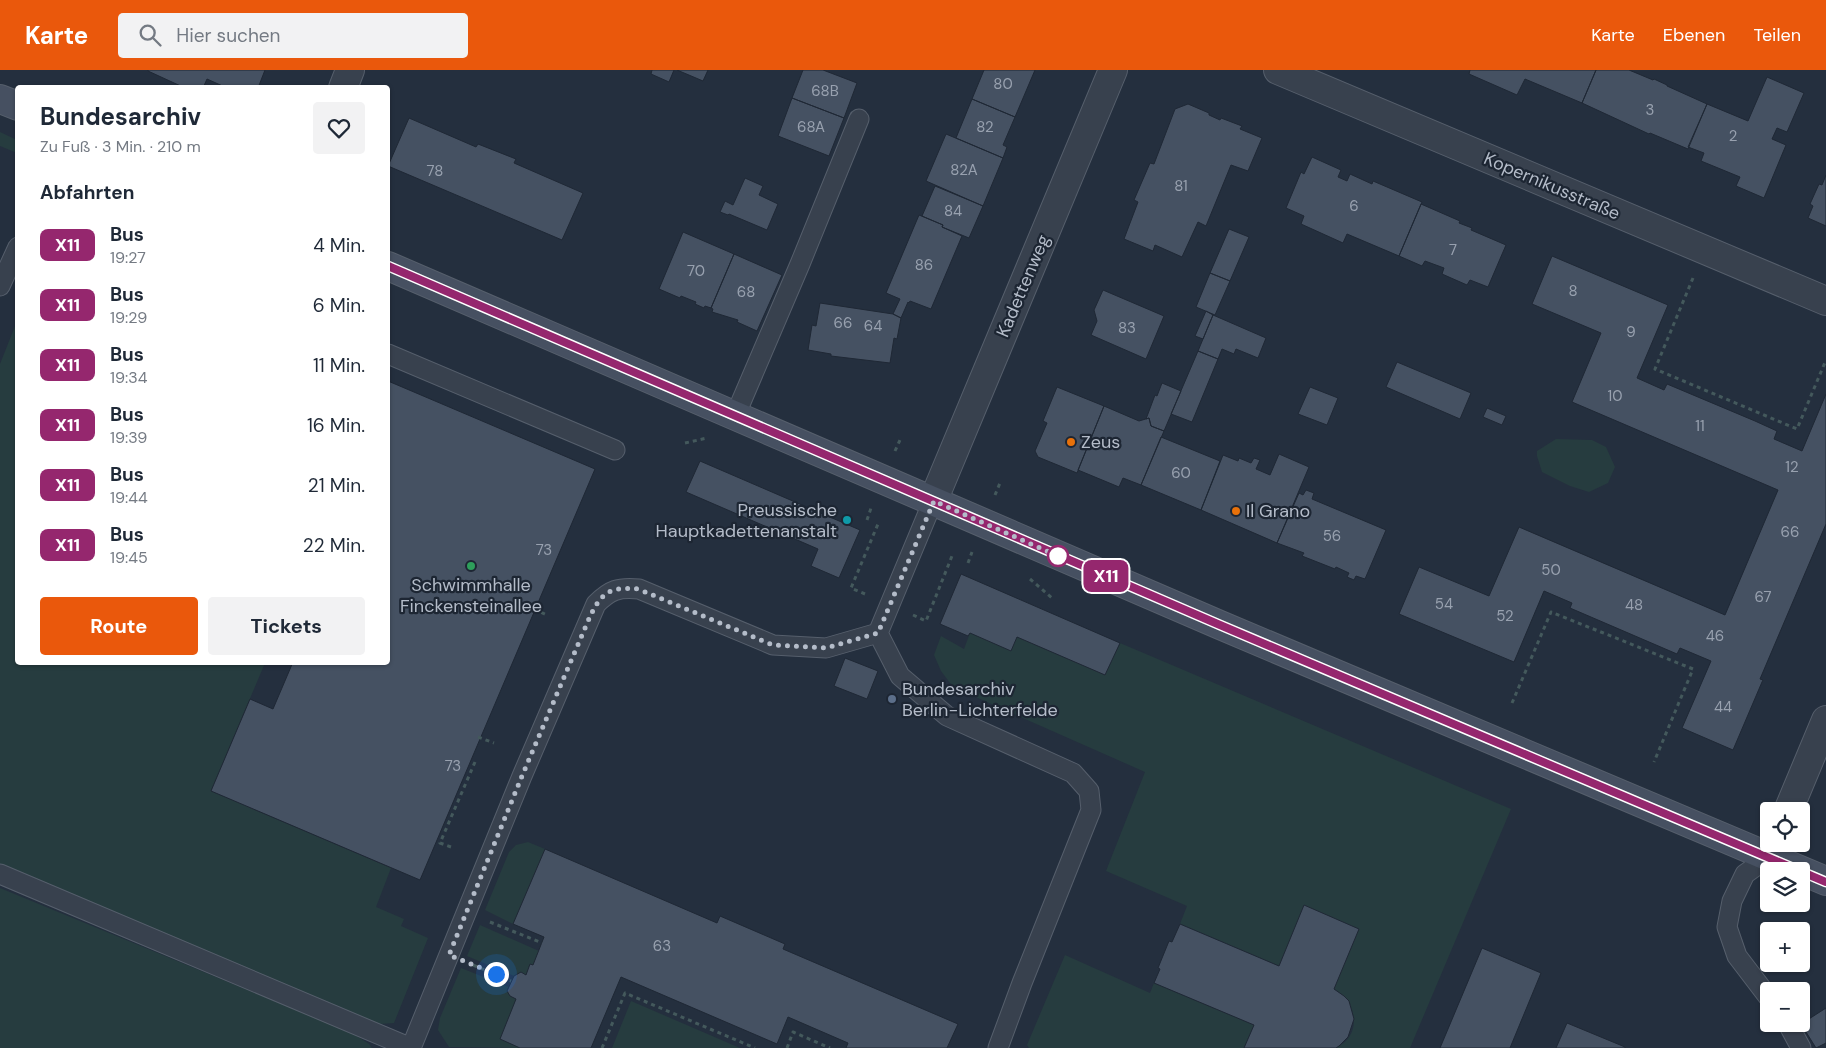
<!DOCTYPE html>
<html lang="de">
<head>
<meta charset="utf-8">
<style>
  body { margin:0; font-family:"DM Sans",sans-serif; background:#f2f2f3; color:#1f2937; height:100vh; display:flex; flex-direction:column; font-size:19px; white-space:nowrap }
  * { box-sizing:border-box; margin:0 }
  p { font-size:16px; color:#747a83 }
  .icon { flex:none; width:28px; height:28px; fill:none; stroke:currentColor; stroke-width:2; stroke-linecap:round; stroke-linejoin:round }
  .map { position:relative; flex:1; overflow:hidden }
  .panel { position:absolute; left:15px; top:15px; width:375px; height:580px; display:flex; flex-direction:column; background:#fff; border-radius:5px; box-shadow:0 1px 4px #0004 }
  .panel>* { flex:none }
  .badge { padding:0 10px; border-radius:8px; font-size:18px; line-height:32px }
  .fabs { position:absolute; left:1760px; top:732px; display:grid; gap:10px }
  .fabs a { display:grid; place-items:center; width:50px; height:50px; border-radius:5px; background:#fff; box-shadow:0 1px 4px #0004; font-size:25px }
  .you { position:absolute; width:25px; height:25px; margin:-12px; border:4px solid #fff; border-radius:50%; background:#1a73e8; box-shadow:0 0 0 8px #1a73e833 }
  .map>.badge { position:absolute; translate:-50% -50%; box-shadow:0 0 0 2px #fff }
  h2 { padding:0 25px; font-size:19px; line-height:45px }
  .round { display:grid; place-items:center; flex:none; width:52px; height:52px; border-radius:5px; background:#f2f2f3 }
  .head { display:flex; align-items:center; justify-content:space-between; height:85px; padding:0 25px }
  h1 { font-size:24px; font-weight:700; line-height:38px }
  .action { display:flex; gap:10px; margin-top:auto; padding:10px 25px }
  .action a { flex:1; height:58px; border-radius:5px; background:#ea580c; color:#fff; font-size:20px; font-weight:700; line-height:58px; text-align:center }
  .action a+a { background:#f2f2f3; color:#1f2937 }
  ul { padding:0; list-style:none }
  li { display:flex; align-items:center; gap:15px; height:60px; padding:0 25px }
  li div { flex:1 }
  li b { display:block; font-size:19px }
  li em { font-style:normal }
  li .badge { min-width:55px; font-weight:700; text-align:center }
  header { display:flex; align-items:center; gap:30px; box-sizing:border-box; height:70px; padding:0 25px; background:#ea580c; color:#fff }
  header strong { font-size:24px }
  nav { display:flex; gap:28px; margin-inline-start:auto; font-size:18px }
  .search { width:350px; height:45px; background:#f2f2f3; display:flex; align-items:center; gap:12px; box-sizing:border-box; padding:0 18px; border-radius:5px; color:#747a83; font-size:19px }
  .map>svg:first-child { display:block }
</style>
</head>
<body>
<header>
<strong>Karte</strong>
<div class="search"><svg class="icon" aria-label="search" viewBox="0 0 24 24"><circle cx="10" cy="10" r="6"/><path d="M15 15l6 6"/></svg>Hier suchen</div>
<nav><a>Karte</a><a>Ebenen</a><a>Teilen</a></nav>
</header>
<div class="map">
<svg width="1826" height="978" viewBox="0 0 1826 978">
  <rect width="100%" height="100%" fill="#242f3e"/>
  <path fill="#263c3f" d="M0,62L17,70V83L0,76Z
    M17,251L18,592L265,593L211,721L391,798L376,837L404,849L401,856L428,868L394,953L379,954L0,794V294Z
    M1556,369L1592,370L1606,377L1615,397L1608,413L1589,422L1570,416L1542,402L1537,386V381Z
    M970,563L1017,567L1105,605L1120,573L1511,739L1410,978H1336C1363,965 1357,932 1334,919L1359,859L1304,836L1279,896L1180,854L1187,836L1106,801L1145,702L953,617L941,601L934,585L941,566L964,579Z
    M528,772L545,779L513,854L485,840L509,782L516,775Z
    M0,818L352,963L369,974L372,978H0Z
    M480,855L539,881L533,895L530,894L526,905L521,902L514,906L467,886Z
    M1065,885L1150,923L1154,913L1254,955L1244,978H1029L1027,975Z
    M461,898L509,917L507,921L510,926L516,929L501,969L520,978L449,977L438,960L440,948Z
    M631,931L740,978H612Z"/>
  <path fill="#455162" stroke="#1f2835" d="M148,0H265L258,18H227L207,9L203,18H185L148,1Z
    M652,0H674L669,12L651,4Z
    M677,0H708L703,11Z
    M803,0H823L857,13L844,48L792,28Z
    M984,0H1035L1015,47L972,29Z
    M1470,0H1596L1582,33L1525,9L1517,25L1469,4Z
    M1596,0H1629L1653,10L1654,9L1667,15V16L1707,34L1688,79L1650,63L1649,64L1582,33Z
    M1767,7L1804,23L1787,62L1777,58L1772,69L1786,75L1764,128L1736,116L1740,107L1701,91L1704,83L1688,77L1707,34L1748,51Z
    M792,28L844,48L829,86L778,66Z
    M972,29L1015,47L1003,75L1007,77L1003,88L956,68Z
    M1188,34L1209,43V45L1220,50L1221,48L1242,56L1240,59L1262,68L1248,101L1231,95L1206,156L1198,152L1182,187L1155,175L1153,181L1124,169L1138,132L1134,130L1150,93L1154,94L1175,39Z
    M409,48L476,77L478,74L516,89L514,93L583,123L562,170L388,96Z
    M946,64L1003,88L983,136L926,111Z
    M1312,87L1341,100L1338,107L1347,111L1350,104L1372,114L1373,111L1422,132L1399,186L1347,164L1343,173L1301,154L1304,146L1286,138L1301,102L1304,104Z
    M1826,105V156L1808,148L1813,136L1810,134L1819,114L1822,115Z
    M745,108L763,116L759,125L778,134L767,160L729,144L728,145L720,142L725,131L733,135Z
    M935,116L983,136L969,168L942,157L943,155L922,146Z
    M1421,134L1460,151L1459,153L1472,158L1471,160L1506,175L1488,217L1470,210L1467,215L1442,204L1444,198L1425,191L1422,196L1399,186Z
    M919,145L943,155L942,157L962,166L931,239L910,231L909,233L908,232L901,248L893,244L900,229L886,223Z
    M1229,159L1249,167L1230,211L1210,203Z
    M683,162L734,184L711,238L705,236L704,238L695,234L696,232L681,226L680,228L659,219Z
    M734,184L782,205L757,261L737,252L738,250L712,242L713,239L711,238Z
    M1552,186L1668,235L1637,308L1664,320L1667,314L1755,351L1777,361L1774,369L1802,381L1826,324V454L1760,609L1763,610L1762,612L1733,680L1682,658L1711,591L1680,578L1677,584L1570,538L1572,533L1544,521L1514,592L1399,544L1419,497L1489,526L1519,457L1725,545L1778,420L1572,332L1601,263L1532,234Z
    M1210,203L1230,211L1215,245L1196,237Z
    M1103,220L1164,246L1146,289L1091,265L1097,251L1094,240Z
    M820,233L893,244L901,248L897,269L894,268L890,293L831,286V284L808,280L812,255L816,256Z
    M1206,241L1213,245L1203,269L1195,266Z
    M1213,245L1266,268L1258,288L1236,279L1234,284L1222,279L1218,289L1198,281Z
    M1198,281L1218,289L1192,352L1171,344Z
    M1397,292L1471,323L1460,349L1386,317Z
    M388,311L595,399L420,810L211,721L250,629L273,639L293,592H388Z
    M1162,313L1181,321L1164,361L1151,356L1149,348L1146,349L1155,325L1157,326Z
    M1057,317L1104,336L1077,403L1038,387L1035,381L1047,353L1043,351Z
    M1310,317L1338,328L1327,355L1298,344Z
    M1104,336L1139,351L1149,348L1151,356L1164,361L1141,415L1123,408L1119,417L1078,400Z
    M1487,338L1506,346L1502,355L1483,347Z
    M1161,367L1220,391L1201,440L1141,415Z
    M1279,384L1309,397L1277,473L1201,440L1223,385L1238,391L1239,388L1251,393L1254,388L1260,390L1256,399L1270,405Z
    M700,391L860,460L839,508L811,496L818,479L686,422Z
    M1306,420L1314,423L1312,429L1386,460L1365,509L1356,506L1354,510L1347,507L1349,503L1336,497L1335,499L1302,486L1304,483L1277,473L1299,423L1303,425Z
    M961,504L1120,573L1105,605L1017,567L1011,581L970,563L968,566L940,554Z
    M845,588L878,601L867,629L834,616Z
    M545,779L717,853L720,846L785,874L783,879L958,954L947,978H846L848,973L788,947L777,974L621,907L591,978H520L500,969L516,929L510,926L507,921L514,906L521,902L526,905L530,894L533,895L544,867L513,854Z
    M1304,835L1359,859L1334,919L1344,926L1349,931L1354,949L1348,967L1339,976L1336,978H1244L1254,955L1154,913L1160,899L1158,898L1169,871L1172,872L1180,854L1279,896Z
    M1482,878L1541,903L1510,978H1440Z
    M1826,938V973L1816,978L1801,954Z
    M1567,953L1625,977V978H1556Z"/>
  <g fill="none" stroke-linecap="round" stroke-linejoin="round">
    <g stroke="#565f6c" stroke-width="21">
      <path id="lane" d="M0,216L18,177
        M388,284L615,380
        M735,346L800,194L859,49
        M878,563L900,606L947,646L1073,703L1089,721L1091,740L1022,913L998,978
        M1769,787L1745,804L1732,831L1727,857L1737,886L1769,928
        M0,804L411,978
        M1788,954L1801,978
        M411,978L522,706L596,534C610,520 618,517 639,519L773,575L826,578L878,563L933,431"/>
    </g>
    <g stroke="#565f6c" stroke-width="30">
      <path id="street" d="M1278,0L1826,231
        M343,18L350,0
        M933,431L1113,0
        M1788,741L1826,650"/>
    </g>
    <g stroke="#565f6c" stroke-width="30">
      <path id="secondary" d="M0,29L18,36
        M388,196L1220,555L1826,811"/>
    </g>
    <path stroke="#44595c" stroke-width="3" stroke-dasharray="4 4" stroke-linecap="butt" d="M1693,208L1655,299L1797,359L1826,290
      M685,373L707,368
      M895,381L900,370
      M995,425L1000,413
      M867,450L871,438
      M968,493L972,482
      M1030,509L1052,528
      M865,524L851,518L878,454
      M534,539L547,545
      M913,545L926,551L952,486
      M1512,633L1551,542L1693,599L1654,692
      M478,667L494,673
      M451,777L440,773L475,692
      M490,852L542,873
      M473,895L511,911
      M602,978L625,923L755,978
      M787,978L793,962L830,978"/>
    <use href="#lane" stroke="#38414e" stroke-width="19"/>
    <use href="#street" stroke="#38414e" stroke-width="28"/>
    <use href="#secondary" stroke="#465061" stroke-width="28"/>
  </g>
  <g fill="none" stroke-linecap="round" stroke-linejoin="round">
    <g stroke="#fff" stroke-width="11">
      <path id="line" d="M388,196L1220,555L1826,812"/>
    </g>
    <use href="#line" stroke="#95276e" stroke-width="8"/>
    <path stroke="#b4bcc9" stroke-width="5" stroke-dasharray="0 9" d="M496,904L449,885L522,706L588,551C600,524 608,516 638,519L773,575L826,578L878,563L934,431L1058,486"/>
  </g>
  <g fill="#e8710a" stroke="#1d2633" stroke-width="2">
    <circle cx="1071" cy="372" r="5"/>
    <circle cx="1236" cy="441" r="5"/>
  </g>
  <circle fill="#0f9aa8" stroke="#1d2633" stroke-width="2" cx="847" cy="450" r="5"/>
  <circle fill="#fff" stroke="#95276e" stroke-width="2.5" cx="1058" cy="486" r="10"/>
  <circle fill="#2e9e5b" stroke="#1d2633" stroke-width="2" cx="471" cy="496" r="5"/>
  <circle fill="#5c6f8a" stroke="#1d2633" stroke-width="2" cx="892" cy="629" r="5"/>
  <g text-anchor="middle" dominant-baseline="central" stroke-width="4.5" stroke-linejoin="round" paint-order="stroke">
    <g font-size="15" fill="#98a1af">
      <text x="1003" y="14">80</text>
      <text x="825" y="21">68B</text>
      <text x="1650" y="40">3</text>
      <text x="811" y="57">68A</text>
      <text x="985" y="57">82</text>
      <text x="1733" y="66">2</text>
      <text x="964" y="100">82A</text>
      <text x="435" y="101">78</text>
      <text x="1181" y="116">81</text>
      <text x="1354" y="136">6</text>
      <text x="953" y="141">84</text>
      <text x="1453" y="180">7</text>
      <text x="924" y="195">86</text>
      <text x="696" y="201">70</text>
      <text x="1573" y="221">8</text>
      <text x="746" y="222">68</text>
      <text x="843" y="253">66</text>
      <text x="873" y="256">64</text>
      <text x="1127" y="258">83</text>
      <text x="1631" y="262">9</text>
      <text x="1615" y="326">10</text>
      <text x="1700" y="356">11</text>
      <text x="1792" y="397">12</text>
      <text x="1181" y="403">60</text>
      <text x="1790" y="462">66</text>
      <text x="1332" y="466">56</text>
      <text x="544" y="480">73</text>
      <text x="1551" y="500">50</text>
      <text x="1763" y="527">67</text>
      <text x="1444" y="534">54</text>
      <text x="1634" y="535">48</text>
      <text x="1505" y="546">52</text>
      <text x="1715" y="566">46</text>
      <text x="1723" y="637">44</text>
      <text x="453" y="696">73</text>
      <text x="662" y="876">63</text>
    </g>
    <g font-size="18" fill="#b4bcc9" stroke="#1d2633">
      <text transform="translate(1552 116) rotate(23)">Kopernikusstraße</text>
      <text transform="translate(1023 216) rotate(-67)">Kadettenweg</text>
    </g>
    <g font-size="18" fill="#b4bcc9" stroke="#1d2633" text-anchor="start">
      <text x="1081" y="372">Zeus</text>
      <text x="837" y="440" text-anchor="end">Preussische<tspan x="837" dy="21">Hauptkadettenanstalt</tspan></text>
      <text x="1246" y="441">Il Grano</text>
      <text x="471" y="515" text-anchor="middle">Schwimmhalle<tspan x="471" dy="21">Finckensteinallee</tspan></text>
      <text x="902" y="619">Bundesarchiv<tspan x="902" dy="21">Berlin-Lichterfelde</tspan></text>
    </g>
  </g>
</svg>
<div class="fabs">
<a><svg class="icon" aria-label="locate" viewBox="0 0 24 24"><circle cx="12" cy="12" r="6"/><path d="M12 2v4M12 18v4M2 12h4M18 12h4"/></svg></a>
<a><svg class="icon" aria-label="layers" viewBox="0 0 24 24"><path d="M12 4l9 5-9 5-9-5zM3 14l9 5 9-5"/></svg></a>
<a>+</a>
<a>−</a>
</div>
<div class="you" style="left:496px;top:904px"></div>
<b class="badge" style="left:1106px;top:506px;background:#95276e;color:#fff">X11</b>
<section class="panel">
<div class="head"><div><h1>Bundesarchiv</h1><p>Zu Fuß · 3 Min. · 210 m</p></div><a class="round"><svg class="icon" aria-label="heart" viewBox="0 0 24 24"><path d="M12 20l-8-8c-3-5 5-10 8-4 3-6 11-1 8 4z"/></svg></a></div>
<h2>Abfahrten</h2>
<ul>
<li><span class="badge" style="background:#95276e;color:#fff">X11</span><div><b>Bus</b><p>19:27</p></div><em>4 Min.</em></li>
<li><span class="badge" style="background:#95276e;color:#fff">X11</span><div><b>Bus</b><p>19:29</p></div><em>6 Min.</em></li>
<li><span class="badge" style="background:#95276e;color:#fff">X11</span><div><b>Bus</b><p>19:34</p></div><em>11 Min.</em></li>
<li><span class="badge" style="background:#95276e;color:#fff">X11</span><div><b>Bus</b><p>19:39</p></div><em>16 Min.</em></li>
<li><span class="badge" style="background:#95276e;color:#fff">X11</span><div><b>Bus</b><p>19:44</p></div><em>21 Min.</em></li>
<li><span class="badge" style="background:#95276e;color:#fff">X11</span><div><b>Bus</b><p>19:45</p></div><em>22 Min.</em></li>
</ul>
<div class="action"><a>Route</a><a>Tickets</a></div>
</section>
</div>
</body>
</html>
